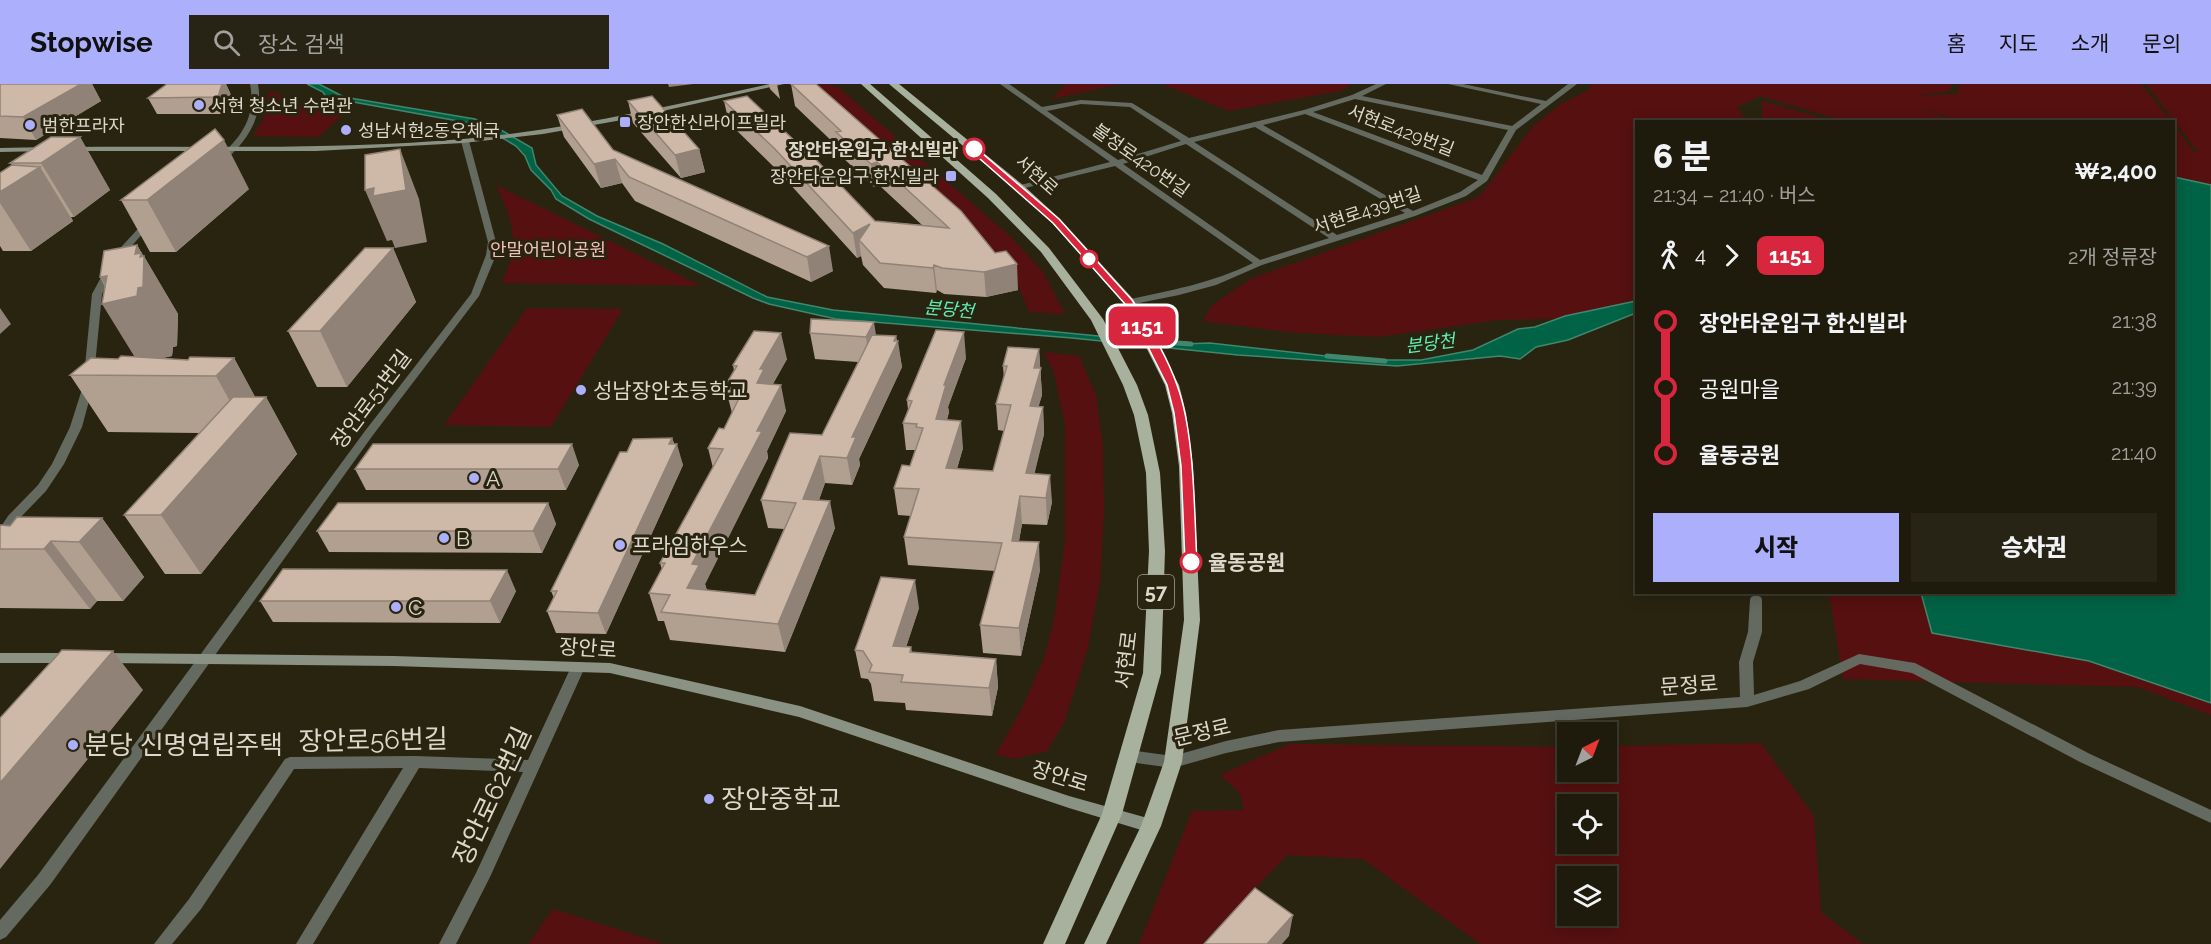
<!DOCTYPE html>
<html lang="ko">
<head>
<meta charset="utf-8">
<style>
  body { margin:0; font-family:Raleway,"Noto Sans KR",sans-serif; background:#272415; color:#f1f3f6; height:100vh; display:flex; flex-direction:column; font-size:22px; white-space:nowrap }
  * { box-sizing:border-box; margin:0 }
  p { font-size:20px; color:#a1a19d }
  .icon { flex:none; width:33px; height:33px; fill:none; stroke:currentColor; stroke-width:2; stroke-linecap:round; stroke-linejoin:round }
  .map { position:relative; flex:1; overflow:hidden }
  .sheet { position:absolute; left:1635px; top:36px; width:540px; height:474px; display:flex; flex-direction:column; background:#1f1b0c; border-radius:0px; box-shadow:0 3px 15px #0003,0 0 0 2px #3c392d }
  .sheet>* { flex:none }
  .badge { padding:0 12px; border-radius:9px; font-size:21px; line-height:39px }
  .needle { width:39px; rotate:42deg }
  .tools { position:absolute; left:1557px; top:638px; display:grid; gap:12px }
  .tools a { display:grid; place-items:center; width:60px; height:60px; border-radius:0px; background:#1f1b0c; box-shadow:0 3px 15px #0003,0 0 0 2px #3c392d; font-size:30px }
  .map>.badge { position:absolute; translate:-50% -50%; box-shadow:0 0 0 3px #fff }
  .legs { display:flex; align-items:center; gap:9px; height:66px; padding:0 18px; font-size:20px }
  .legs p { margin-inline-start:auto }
  .overview { display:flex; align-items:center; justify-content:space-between; height:102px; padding:0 18px }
  h1 { font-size:33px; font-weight:800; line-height:45px }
  .action { display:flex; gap:12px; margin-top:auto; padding:12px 18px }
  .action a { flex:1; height:69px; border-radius:0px; background:#acaffb; color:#111; font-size:24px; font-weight:800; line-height:69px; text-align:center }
  .action a+a { background:#272415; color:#f1f3f6 }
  ul { padding:0 18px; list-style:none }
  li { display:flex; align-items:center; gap:21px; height:66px; font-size:22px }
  li i { display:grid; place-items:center; width:9px; height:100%; margin:0 8px; background:currentColor }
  li i::after { content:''; width:15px; height:15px; margin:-8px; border:4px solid; border-radius:50%; background:#1f1b0c }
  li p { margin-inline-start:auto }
  li:first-child i { background:linear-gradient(#0000 50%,currentColor 0) }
  li:last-child i { background:linear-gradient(currentColor 50%,#0000 0) }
  header { display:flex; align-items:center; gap:36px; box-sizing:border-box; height:84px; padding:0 30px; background:#acaffb; color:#111 }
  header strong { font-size:28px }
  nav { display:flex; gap:33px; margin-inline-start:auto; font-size:21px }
  .search { width:420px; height:54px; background:#272415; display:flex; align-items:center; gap:15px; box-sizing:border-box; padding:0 21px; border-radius:0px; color:#a1a19d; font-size:22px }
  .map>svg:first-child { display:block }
</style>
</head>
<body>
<header>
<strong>Stopwise</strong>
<div class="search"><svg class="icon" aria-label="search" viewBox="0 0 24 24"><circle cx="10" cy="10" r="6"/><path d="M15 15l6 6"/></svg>장소 검색</div>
<nav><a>홈</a><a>지도</a><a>소개</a><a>문의</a></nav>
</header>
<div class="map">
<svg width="2211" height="860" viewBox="0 0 2211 860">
  <rect width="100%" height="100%" fill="#292410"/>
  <path fill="#561010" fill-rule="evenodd" d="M823,0L838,3L1011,153L1043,188L1065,230L1029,228L1014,191L982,153L812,3Z
    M1066,0H1121L1051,15Z
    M1162,0H1352L1340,7L1229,27Z
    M1591,0H1952L1950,7L1916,12L1957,10L1959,0H2141L2171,37H1956L1921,22L1950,37H1844L1760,12L1737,23L1746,37L1636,38V233L1498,236L1379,253L1295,249L1203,237L1211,222L1250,195L1479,113L1534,41L1561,20L1590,5Z
    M2146,0H2211V631L2138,603L1843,595L1829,509L2174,508V41L2194,68H2198Z
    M269,6L316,26L341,32L319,53L253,52L264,34Z
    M1762,17L1833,37H1762Z
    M496,101L701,202L501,199C522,161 513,138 496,101Z
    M527,224L623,225L551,343L444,341Z
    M1044,268L1079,272L1096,311L1103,363L1104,427L1100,497L1088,563L1076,602L1064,639L1047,667L1013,675L996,670L1021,626L1044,574L1054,536L1065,456V342L1054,289Z
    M1761,659L1814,732L1821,828L1863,860H1480L1363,775L1287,771L1202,860H1139L1192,727L1244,726L1240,709L1220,691L1289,660L1567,663L1568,687H1606L1607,662ZM1568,720H1606V759H1568ZM1568,792H1606V831H1568Z
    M553,825L664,860H528Z"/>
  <path fill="#006345" stroke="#42866e" stroke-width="1.5" d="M307,0H319L344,13L475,35L501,46L532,64L536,81L562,112L597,132L663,160L767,213L833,226L1181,260L1210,259L1362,276H1421L1473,266L1518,245L1535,243L1565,232L1636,217V229L1568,256L1536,263L1520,275L1500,272L1397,282L1238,271L1072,254L836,235L769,220L753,214L589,135L556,115L551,106L531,86L525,72L516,62L487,45L469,39L326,13L323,8Z
    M2174,93L2211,101V619L2089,577L1932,549L1921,509L2174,508Z"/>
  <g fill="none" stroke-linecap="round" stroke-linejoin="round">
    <path stroke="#42866e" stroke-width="5" d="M1124,255L1191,260
      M1327,272L1385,277"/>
    <path fill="#656a61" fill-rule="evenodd" d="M250,0H258C264,34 246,59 221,80H215V76C240,56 257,33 250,0Z
      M1000,0H1009L1042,23L1081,16L1132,19L1189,54L1304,26L1352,11L1376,0H1386L1362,12L1512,42L1541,20L1448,0H1463L1546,17L1568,0H1577L1516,46L1487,97L1466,112L1415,132L1262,181L1216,201L1179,211L1129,221L1124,218L1126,216C1171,206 1210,200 1253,179L1115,82L1017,106V102L1110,78ZM1355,15L1508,46L1482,91L1313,28ZM1081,20L1130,23L1181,57L1118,76L1047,27ZM1305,30L1478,96L1460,108L1413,127L1263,41ZM1255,43L1405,129L1337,151L1194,58ZM1186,60L1329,154L1260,176L1123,80Z
      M462,55L469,57L496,158V171L479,212L373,351L50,801L6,853L0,856V836L38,791L365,347L471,210L486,171L488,158L461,57Z
      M150,134L154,137L119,176L102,210L93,302L82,343L64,380L46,407L16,438L4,456L0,457V444L8,432L38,401L52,380L70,343L83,302L92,210L112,173L147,135Z
      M1756,511L1761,513L1762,516V548L1753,578L1754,611L1800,597L1859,570L1915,579L2090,670L2211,726V739L2080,678L1912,589L1860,580L1809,605L1747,623L1279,658L1226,669L1173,684L1129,678L1124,676L1122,672L1124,668L1129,666L1173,672L1226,657L1279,646L1740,613L1739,578L1748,548L1750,516L1751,513Z
      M578,578L583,579L585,583L490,793L456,860H439L476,789L523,688L419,684L313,860H296L403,684L294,685L201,825L172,860H154L189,815L285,675L290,673L415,672L528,676L571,583L573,579Z"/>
    <path fill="#8a9283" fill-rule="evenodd" d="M770,0H784L622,36L543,50L463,59L316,67H73L69,65L73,63C203,62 333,66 463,55C567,46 669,22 770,0Z
      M49,63L50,65L46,67L0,68V64Z
      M0,569H69L74,570L76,574L74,578L69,579H0Z
      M104,569L394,572L610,579L800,622L1069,712L1151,735L1156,737L1159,742L1156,747L1151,749L1069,724L799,633L610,589L394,582L104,579L99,578L97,574L99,570Z"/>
    <path fill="#a7b19e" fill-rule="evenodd" d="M861,0H870L996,110L1049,164L1103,235L1137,301L1148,331L1160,389L1165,467L1161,589L1122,730L1065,860H1043L1102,730L1143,589L1149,467L1146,389L1134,331L1123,301L1091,236L1041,168L988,114Z
      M889,0H899L1024,102L1060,135L1133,215L1179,301L1186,329L1193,382L1200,536L1182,678L1161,742L1106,860H1084L1141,742L1164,678L1184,536L1179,382L1172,329L1165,301L1124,219L1052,139L1016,106Z"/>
  </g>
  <path fill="#b19f90" d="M0,0H92L101,17L36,56L0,54Z
    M167,0H226L231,11L226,30H157L148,14Z
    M769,0H777L780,15L770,5Z
    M791,0L1018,206L986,213L944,210L937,206L936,209L884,204L863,181L861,172L857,174L778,87L729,39L724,17L875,137L922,141L880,102L874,103L840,71L839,64L795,22Z
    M628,17L699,65L705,88L681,94L633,39Z
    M557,31L613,66L833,187L811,198L635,117L622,99L601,104L564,53Z
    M80,53L110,106L74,133H71L73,137L31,167H3L0,162V89L12,81L10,79Z
    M249,105L176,168H150L121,116Z
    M137,161L178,230L177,262L173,263L172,272L161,274L188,276L234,274L255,313H266L297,370L201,490H165L124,431L199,349L108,348L70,291L118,275L135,273L105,203L100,193Z
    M393,164L416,218L347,303H317L288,247Z
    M810,249L896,252L902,283L859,375L860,381L852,401L825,399L819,416L835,444L785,568L670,556L664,537H658L649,509L662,486L660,479L713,384L708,364L724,345L732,329L725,302L734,287L733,281L787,275L773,300L786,327L767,367L768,374L705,500L707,506L755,511L784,445L768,444L761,416L822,351L858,278L815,275Z
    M1039,265L1042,311L1038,323H1043L1044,350L1034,390L1052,418L1047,441L1022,440L1019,457L1040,486L1021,572L983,569L980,541L995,487L908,481L904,453L911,432L898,431L894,404L910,382L915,366H906L903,339L908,326L907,316L966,274L948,323L949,328L947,336L963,364L957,385L993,387L1004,347L998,346L996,320L1004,295L1003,282Z
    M672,354L683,381L606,550L556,549L547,527L554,514L551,507Z
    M579,381L566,406H366L355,385Z
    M548,419L556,440L542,469L329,468L317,447Z
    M102,434L144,493L123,517H97L90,525L0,524V441L10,442Z
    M516,507L500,539L273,538L260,517Z
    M919,524L906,563H911L912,569L996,575L998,603L992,632L906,626L905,619L874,617L871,600L868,595L861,594L855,566Z"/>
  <path fill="#908276" d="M81,0H92L101,17L36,56L23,33Z
    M222,0H226L231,11L226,30L218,13Z
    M668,0H693L669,3Z
    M80,53L110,106L74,133L41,79Z
    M224,56L249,105L176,168L147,116Z
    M400,65L419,115L427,158L395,164L392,156L387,157L365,106L374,104Z
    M699,65L705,88L681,94L675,71Z
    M615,75L622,99L601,104L594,80Z
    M877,78L880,102L874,103L871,80Z
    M40,83L73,137L31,167L0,119V108Z
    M870,140L859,156L861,172L857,174L853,149Z
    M137,161L144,174V172L178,230L177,262L173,263L172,272L139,280L102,220L114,217L100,193L107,192L135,170Z
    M829,162L833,187L811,198L807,173Z
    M393,164L416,218L347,303L320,247Z
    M1017,180L1018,206L986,213L984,188Z
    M934,181L937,206L936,209L933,184Z
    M0,224L11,240L0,250Z
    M874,238L878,264L870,279L866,253Z
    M964,248L966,274L948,323L949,328L939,362L936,335L944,301Z
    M781,249L787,275L769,306L757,299L760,285Z
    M896,252L897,260L898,257L902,283L859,375L860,381L852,401L847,374L852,353Z
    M1039,265L1042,311L1031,349L1030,322L1034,284Z
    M234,274L259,320L266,313L297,370L201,490L161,431L242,339L216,292Z
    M781,301L786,327L767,367L768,374L705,500L707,509L696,532L687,504L692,480L757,347Z
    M1043,323L1044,350L1029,413L1026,389Z
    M961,337L963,364L949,411L946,384Z
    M672,354L675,364L677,360L683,381L606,550L598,529Z
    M572,360L579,381L566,406L558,385Z
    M820,372L825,399L809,443L803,415Z
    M1050,391L1052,418L1047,441L1046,414Z
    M1020,412L1022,440L1014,484L1012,457Z
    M830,417L835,444L785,568L778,540Z
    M548,419L556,440L542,469L533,447Z
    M102,434L144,493L123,517L79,458Z
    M51,457L97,517L90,525L44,465Z
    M1039,458L1040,486L1021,572L1019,544Z
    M507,486L516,507L500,539L490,517Z
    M915,496L919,524L897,591L893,562Z
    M113,567L143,606L0,785V699Z
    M996,575L998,603L992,632L989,604Z
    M1293,831L1289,852L1282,860H1267Z"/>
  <path fill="#ceb9a8" stroke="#908276" stroke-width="1.5" d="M0,0H81L23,33L0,32Z
    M167,0H222L218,13L148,14Z
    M791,0H816L961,127L995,169L1006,167L1017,180L984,188L942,184L934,181L933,184L880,179L859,156L870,140L853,149L774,64L724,17L747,12L796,58L798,57L875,137L949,144L877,78L871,80L836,48L841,47Z
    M652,12L699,65L675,71L628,17Z
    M582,25L613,66L829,162L807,173L629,93L615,75L594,80L557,31Z
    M215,45L224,56L147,116H121Z
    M51,53H80L41,79H10Z
    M400,65L406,106L373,112L374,104L365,106V71Z
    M12,81L40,83L0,108V89Z
    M137,161L135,170L141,169L140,173L144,172L143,203L138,204L137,212L102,220L107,192L100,193L104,167Z
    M365,164H393L320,247H288Z
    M811,235L874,238L866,253L810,249Z
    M936,246L964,248L944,301H946L936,335L961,337L946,384L993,387L1011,321L996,320L1007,282H1003L1008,263L1039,265L1034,284H1041L1030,322L1043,323L1026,389L1050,391L1046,414L1020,412L1012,457L1039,458L1019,544L980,541L1002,459L904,453L919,405L894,404L902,381L910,382L923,344L916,343L917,340L903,339L912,317L907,316Z
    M754,247L781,249L760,285H764L757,299L781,301L757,347H762L692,480L699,481L687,504L755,511L796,419L761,416L790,349L822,351L872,251L896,252L894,257H898L852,353H856L847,374L820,372L803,415L830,417L778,540L661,528L670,511L649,509L665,479H660L723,365L708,364L719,344L724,345L744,304L725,302L737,282L733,281Z
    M121,272L188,276L190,273L234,274L216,292L70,291L91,274L118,275Z
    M233,313H266L161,431H124Z
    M672,354L669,360H677L598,529L547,527L557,507H551L620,368H627L633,355Z
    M373,360H572L558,385H355Z
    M338,419H548L533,447H317Z
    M17,433L102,434L79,458L51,457L44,465H0V441L10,442Z
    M283,485L507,486L490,517H260Z
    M881,493L915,496L893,562L911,563L910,568L996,575L989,604L901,598L903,591L869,588L872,581L863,567L855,566Z
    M62,566L113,567L0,699V634Z
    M1255,804L1293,831L1267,860H1204Z"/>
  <path fill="#d7263d" stroke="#fff" stroke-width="1.5" d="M971,64H976L1059,135L1132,216C1147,239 1168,275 1177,301C1195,349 1194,426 1197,478L1195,481L1191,483L1185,478L1181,382L1174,329L1167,301L1132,231L1125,220L1053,139L971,67Z"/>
  <g fill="#acaffb" stroke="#292410" stroke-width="2">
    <circle cx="199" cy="21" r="6"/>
    <rect x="619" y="32" width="12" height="12" rx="3"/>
    <circle cx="30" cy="41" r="6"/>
    <circle cx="346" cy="46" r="6"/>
    <rect x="945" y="86" width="12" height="12" rx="3"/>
    <circle cx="581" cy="306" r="6"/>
    <circle cx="474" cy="394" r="6"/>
    <circle cx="444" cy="454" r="6"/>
    <circle cx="620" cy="461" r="6"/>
    <circle cx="396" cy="523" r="6"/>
    <circle cx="73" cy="661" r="6"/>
    <circle cx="709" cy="715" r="6"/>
  </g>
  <g fill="#fff" stroke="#d7263d" stroke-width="3">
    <circle cx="974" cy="65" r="10"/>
    <circle cx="1089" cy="175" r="8"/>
    <circle cx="1191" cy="478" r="10"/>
  </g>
  <g text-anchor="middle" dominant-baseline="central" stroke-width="6" stroke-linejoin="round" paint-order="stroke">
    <g font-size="18" fill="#dcd9cc" stroke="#292410" text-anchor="start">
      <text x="211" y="21">서현 청소년 수련관</text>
      <text x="637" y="38">장안한신라이프빌라</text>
      <text x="42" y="41">범한프라자</text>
      <text x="358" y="46">성남서현2동우체국</text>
      <text x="939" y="92" text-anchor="end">장안타운입구.한신빌라</text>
    </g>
    <g font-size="18" fill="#dcd9cc" stroke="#292410">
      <text transform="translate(1401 46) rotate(21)">서현로429번길</text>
      <text transform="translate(1141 76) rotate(35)">불정로420번길</text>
      <text transform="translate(1037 91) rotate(42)">서현로</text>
      <text transform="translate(1367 126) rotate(-18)">서현로439번길</text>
    </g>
    <g font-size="18" font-weight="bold" fill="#dcd9cc" stroke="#292410" text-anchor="end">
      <text x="958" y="65">장안타운입구 한신빌라</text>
    </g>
    <g font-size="18" fill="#f2bfb9" stroke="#292410">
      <text x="548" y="165">안말어린이공원</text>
    </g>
    <g font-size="18" font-style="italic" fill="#5eefb8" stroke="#292410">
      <text transform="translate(949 225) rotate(5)">분당천</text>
      <text transform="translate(1430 259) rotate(-7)">분당천</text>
    </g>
    <rect fill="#292410" stroke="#a6a394" stroke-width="1.5" x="1138" y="491" width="36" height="34" rx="4.5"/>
    <g font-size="20" font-weight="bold" fill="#dcd9cc">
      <text x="1156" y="508">57</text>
    </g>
    <g font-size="21" fill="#dcd9cc" stroke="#292410" text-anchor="start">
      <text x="593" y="306">성남장안초등학교</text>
      <text x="486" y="394">A</text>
      <text x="456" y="454">B</text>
      <text x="632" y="461">프라임하우스</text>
      <text x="408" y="523">C</text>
    </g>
    <g font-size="21" fill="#dcd9cc" stroke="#292410">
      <text transform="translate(371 315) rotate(-53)">장안로51번길</text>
      <text transform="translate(588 564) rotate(4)">장안로</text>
      <text transform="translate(1126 576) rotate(-83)">서현로</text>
      <text transform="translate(1689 601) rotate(-4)">문정로</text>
      <text transform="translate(1202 648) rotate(-13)">문정로</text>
      <text transform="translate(1060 692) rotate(17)">장안로</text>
    </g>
    <g font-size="21" font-weight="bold" fill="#dcd9cc" stroke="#292410" text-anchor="start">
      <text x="1208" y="478">율동공원</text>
    </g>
    <g font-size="26" fill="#dcd9cc" stroke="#292410">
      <text transform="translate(373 656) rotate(-1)">장안로56번길</text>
      <text transform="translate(492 712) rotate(-65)">장안로62번길</text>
    </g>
    <g font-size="26" fill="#dcd9cc" stroke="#292410" text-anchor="start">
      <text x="85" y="661">분당 신명연립주택</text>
      <text x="721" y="715">장안중학교</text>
    </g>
  </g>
</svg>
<div class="tools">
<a><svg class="needle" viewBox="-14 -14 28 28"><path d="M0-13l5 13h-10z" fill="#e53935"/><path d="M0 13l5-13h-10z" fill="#a1a19d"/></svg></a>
<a><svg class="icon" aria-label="locate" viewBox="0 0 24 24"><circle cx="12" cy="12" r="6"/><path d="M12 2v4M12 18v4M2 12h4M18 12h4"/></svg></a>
<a><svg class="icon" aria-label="layers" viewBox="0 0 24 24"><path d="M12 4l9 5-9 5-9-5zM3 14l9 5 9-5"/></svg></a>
</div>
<b class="badge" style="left:1142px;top:242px;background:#d7263d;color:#fff">1151</b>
<section class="sheet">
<div class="overview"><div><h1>6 분</h1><p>21:34 – 21:40 · 버스</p></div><b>₩2,400</b></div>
<div class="legs"><svg class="icon" aria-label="walk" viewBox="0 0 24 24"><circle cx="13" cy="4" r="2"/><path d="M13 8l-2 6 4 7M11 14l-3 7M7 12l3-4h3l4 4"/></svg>4<svg class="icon" aria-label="forward" viewBox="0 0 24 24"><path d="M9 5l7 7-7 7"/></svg><b class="badge" style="background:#d7263d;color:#fff">1151</b><p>2개 정류장</p></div>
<ul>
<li><i style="color:#d7263d"></i><b>장안타운입구 한신빌라</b><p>21:38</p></li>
<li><i style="color:#d7263d"></i><span>공원마을</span><p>21:39</p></li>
<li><i style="color:#d7263d"></i><b>율동공원</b><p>21:40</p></li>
</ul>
<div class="action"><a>시작</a><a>승차권</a></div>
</section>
</div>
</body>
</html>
